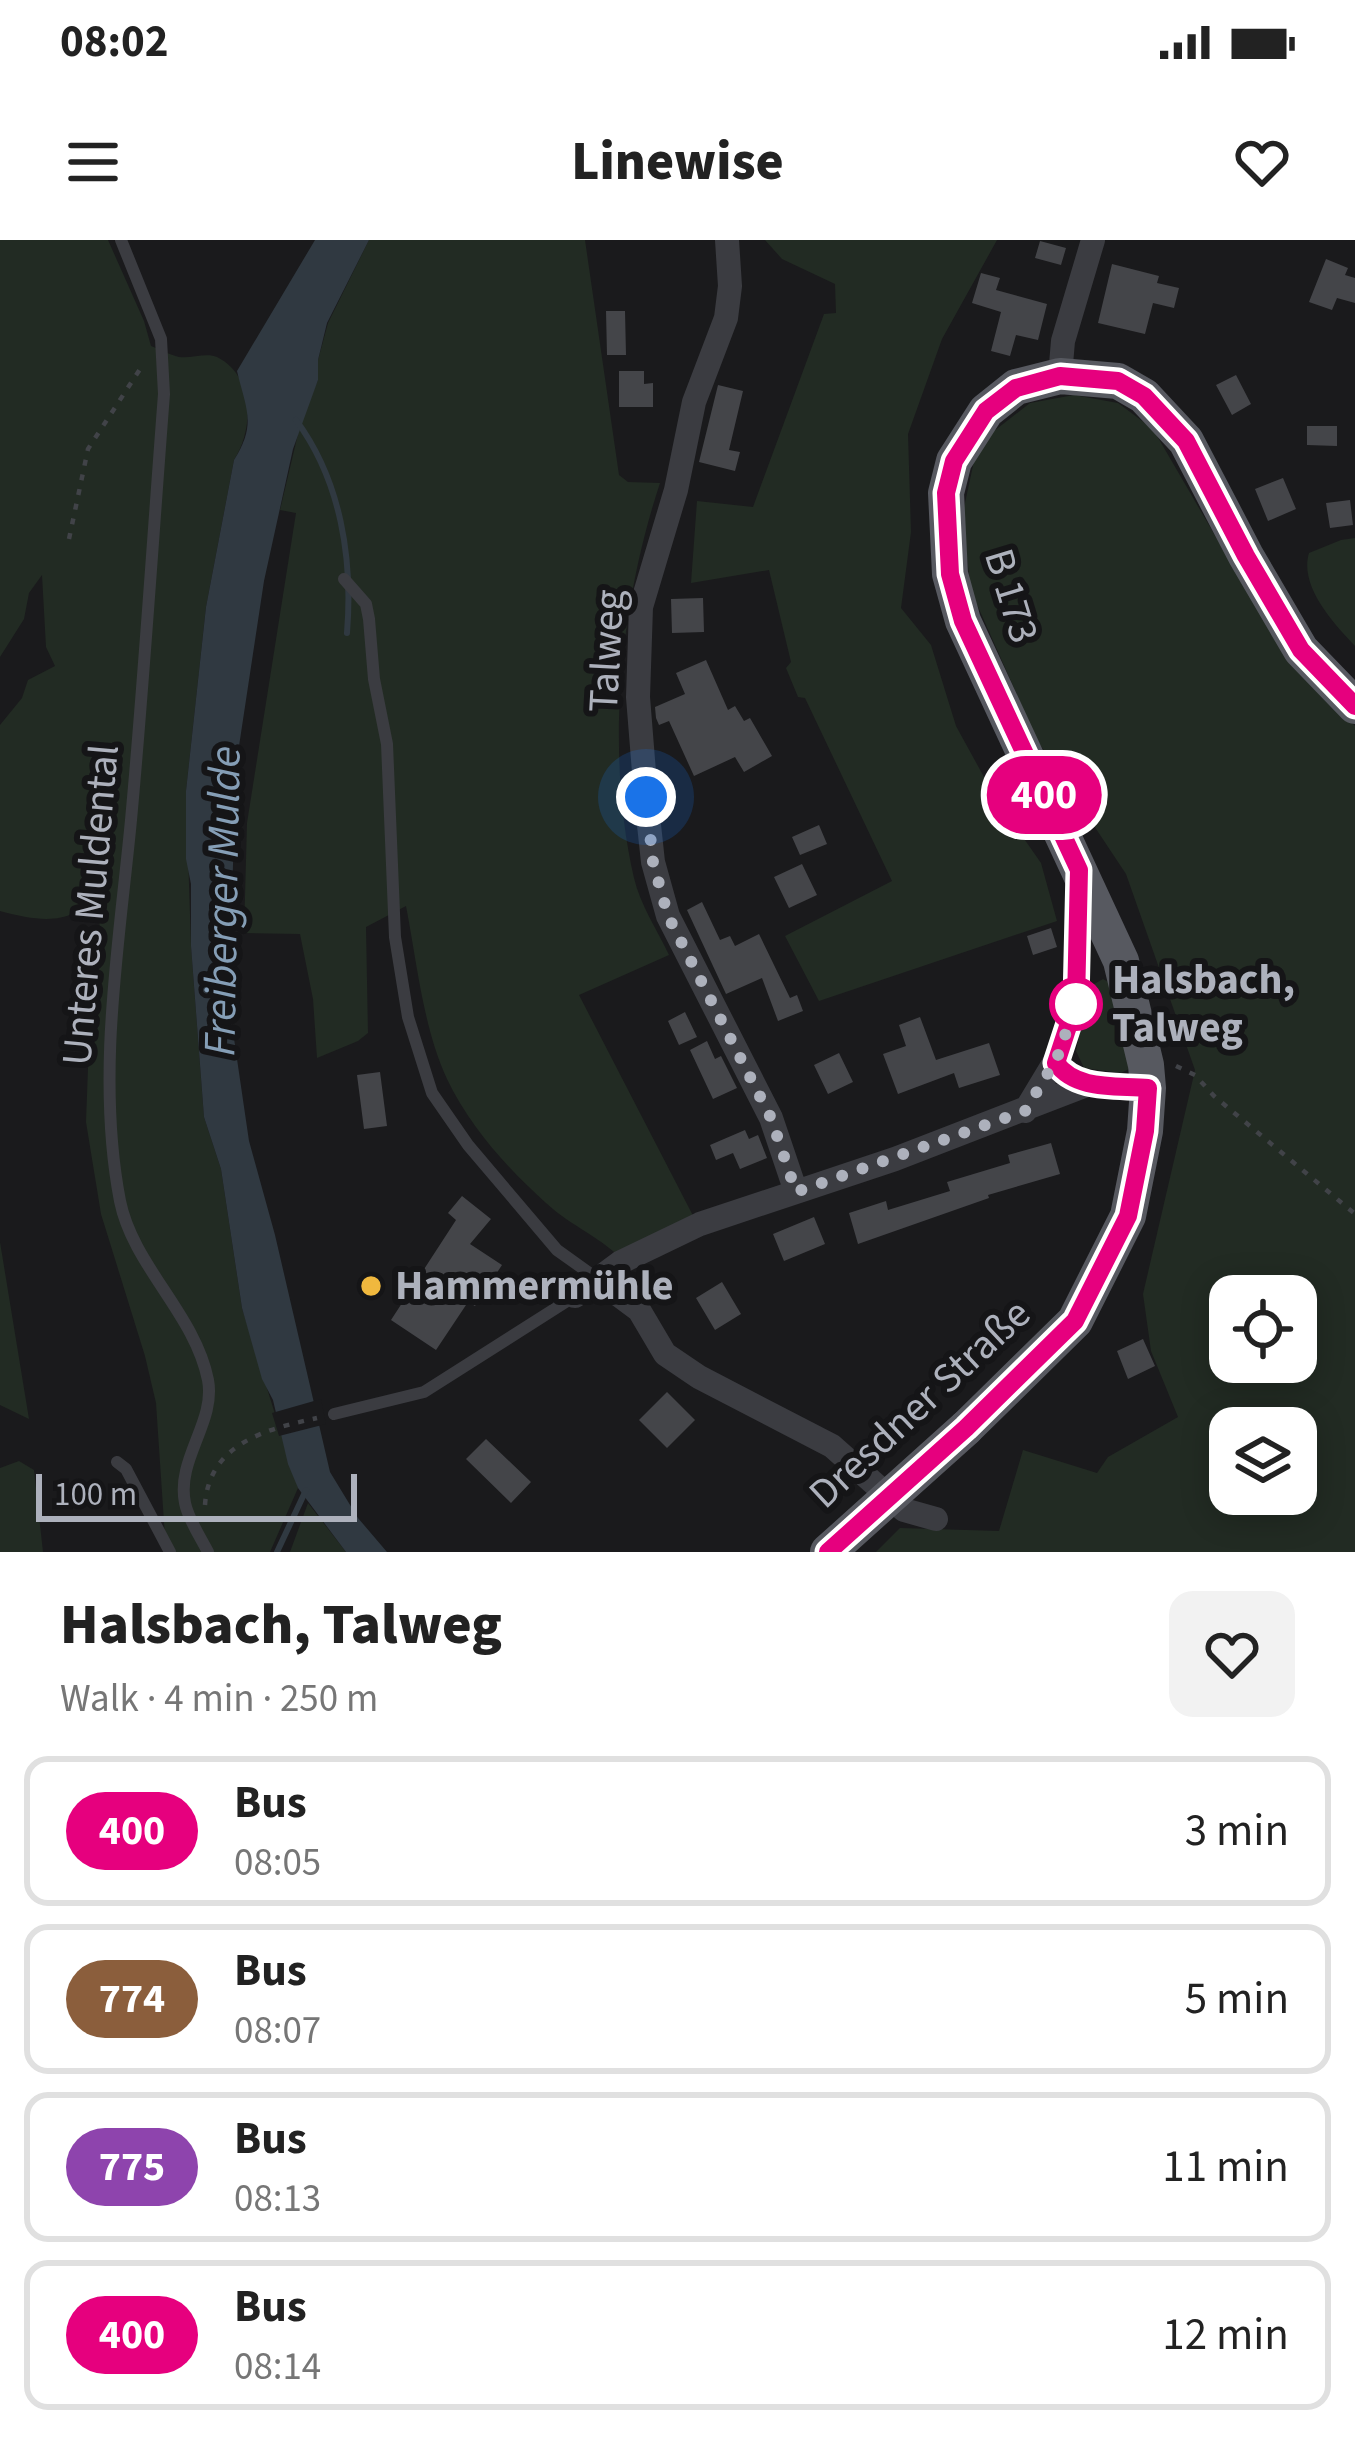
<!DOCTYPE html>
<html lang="en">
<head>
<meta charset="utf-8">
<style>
  body { margin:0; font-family:"Source Sans 3",sans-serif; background:#f2f2f2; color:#222; height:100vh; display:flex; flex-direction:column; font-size:45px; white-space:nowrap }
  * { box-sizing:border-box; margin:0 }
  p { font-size:39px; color:#767676 }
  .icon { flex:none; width:66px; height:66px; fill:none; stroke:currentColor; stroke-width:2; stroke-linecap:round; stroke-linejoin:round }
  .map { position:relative; height:1312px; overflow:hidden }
  .sheet { display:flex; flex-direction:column; background:#fff; flex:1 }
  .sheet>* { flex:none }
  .badge { padding:0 24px; border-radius:39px; font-size:42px; line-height:78px }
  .buttons { position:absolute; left:1209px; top:1035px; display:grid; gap:24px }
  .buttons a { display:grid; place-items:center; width:108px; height:108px; border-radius:24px; background:#fff; box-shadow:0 6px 30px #0003; font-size:60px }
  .scale { position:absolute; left:36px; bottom:30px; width:321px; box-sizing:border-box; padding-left:12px; border:6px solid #adb1bc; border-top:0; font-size:33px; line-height:42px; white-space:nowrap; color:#adb1bc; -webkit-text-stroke:9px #151517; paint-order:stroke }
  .you { position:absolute; width:60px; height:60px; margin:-30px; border:9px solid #fff; border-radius:50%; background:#1a73e8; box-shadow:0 0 0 18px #1a73e833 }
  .map>.badge { position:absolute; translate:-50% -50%; box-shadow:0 0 0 6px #fff }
  .round { display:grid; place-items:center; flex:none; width:126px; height:126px; border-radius:24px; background:#f2f2f2 }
  .headline { display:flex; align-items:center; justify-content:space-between; height:204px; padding:0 60px }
  h1 { font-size:57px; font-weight:800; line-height:90px }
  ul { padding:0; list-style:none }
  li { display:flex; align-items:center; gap:36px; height:150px; margin:0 24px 18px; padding:0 36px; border:6px solid #e0e0e0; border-radius:24px }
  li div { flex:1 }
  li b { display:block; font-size:45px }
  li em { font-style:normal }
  li .badge { min-width:132px; font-weight:700; text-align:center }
  .status { display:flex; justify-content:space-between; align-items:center; height:84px; padding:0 60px; background:#fff; direction:ltr }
  .status svg { height:33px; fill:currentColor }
  header { display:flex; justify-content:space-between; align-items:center; height:156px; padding:0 60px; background:#fff; font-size:54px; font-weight:800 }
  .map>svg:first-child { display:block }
</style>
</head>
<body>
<div class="status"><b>08:02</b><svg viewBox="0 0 49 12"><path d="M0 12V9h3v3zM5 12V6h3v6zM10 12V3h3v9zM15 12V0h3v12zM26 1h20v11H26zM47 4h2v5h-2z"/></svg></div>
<header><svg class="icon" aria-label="menu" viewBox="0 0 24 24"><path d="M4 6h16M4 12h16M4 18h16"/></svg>Linewise<svg class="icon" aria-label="heart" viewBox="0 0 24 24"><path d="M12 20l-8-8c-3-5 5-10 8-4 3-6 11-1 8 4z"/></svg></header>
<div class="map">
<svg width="1355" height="1312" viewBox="0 0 1355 1312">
  <rect width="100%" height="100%" fill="#1a1a1c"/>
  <path fill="#222b23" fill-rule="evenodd" d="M0,0H108L144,81L151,106C159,109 170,115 179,117C191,119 206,112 217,117C255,136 254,189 234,220L206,367L186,551L191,706L204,877L221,929L242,1068L298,1248L270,1312H166L156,1163L145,1116L101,974L86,882L88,828L98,786L100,653C71,686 42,682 0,671V485L22,458L28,440L55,426L46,407L42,335L29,353L24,379L0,417Z
    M369,0H585L619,235L628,242L660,243C620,364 605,512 634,638C640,664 657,690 669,715L579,755L703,995L628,1025C602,997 572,987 546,963C507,928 470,887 447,839C423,787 417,723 406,666L366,687L368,793L358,801L317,818L313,759L300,694L244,693L247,583L296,273L280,270L302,177L318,140V120L328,83Z
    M765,0H997L942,99L908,194L911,292L901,368L931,405L956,486L995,557L1041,623L1057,681L819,761L785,696L892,641L805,458L798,457L786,428L791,422L769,330L691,343L697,261L753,267L824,74L836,73L835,44L782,19Z
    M1074,155L1118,163L1153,189L1277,402L1355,486V1312H876L900,1288L999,1291L1023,1210L1097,1233L1108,1217L1178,1177L1151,1111L1143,1054L1195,830L1126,634L1037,500L971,351L962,277L974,221L989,195L1030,163ZM1230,1056H1296V1122H1230ZM1230,1188H1296V1254H1230Z
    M1355,298V406C1333,383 1299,346 1309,313L1341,300Z
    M1103,739L1110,743L1129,829L1121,833L1084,828L1076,811L1089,747Z
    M0,1002L29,1179L0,1165Z
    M19,1221L34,1230L43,1312H0V1228Z
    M308,1263L346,1312H290Z"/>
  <path fill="#303941" d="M315,0H369L327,83L318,120V140L293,209L264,341L236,526L230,723L231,778L249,901L275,995L330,1232L358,1278L387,1312H346L298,1248L288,1224L273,1160L262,1139L242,1068L221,929L204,877L191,706V644L186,619V551L206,367L234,220C257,184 246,169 237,131Z"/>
  <path fill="#1a1a1c" d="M321,1159L326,1184L279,1196L272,1173Z"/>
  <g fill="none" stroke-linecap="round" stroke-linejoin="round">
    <path stroke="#303941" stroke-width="6" d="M296,180C341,241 353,319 347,393
      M277,1312L306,1250"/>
  </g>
  <path fill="#444549" d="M1040,1L1066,8L1061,25L1035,18Z
    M1326,19L1348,28L1345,35L1355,38V63L1337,58L1332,70L1309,62Z
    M1112,24L1159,36L1157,43L1179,48L1174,68L1153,63L1145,94L1098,83Z
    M981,33L1000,38L996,50L1047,64L1038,100L1016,95L1010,116L991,111L1001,72L972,63Z
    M606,71H625L626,115H607Z
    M619,131H644V144L653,143V167H619Z
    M1236,135L1251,164L1232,175L1216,145Z
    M718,145L743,151L729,210L740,212L735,231L699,222Z
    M1307,186H1337V206L1307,205Z
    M1283,238L1296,269L1268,281L1255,249Z
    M1350,260L1353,285L1330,288L1326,263Z
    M703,358L704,392L672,393L671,359Z
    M706,420L728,470L735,466L744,481L750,478L772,516L744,532L735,517L694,536L669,481L659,485L656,478L655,467L685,454L676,433Z
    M819,585L827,604L800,615L792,597Z
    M802,624L817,655L789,668L774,637Z
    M702,662L720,700L730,696L735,706L759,694L790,758L797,755L803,771L778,781L762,738L726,754L687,670Z
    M1051,688L1057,707L1033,715L1027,696Z
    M685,772L697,797L679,805L668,781Z
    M920,777L936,820L989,803L1000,835L959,848L954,833L898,854L883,814L906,806L899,785Z
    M707,801L715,819L721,816L737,848L713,859L690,810Z
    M839,813L853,842L828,854L814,825Z
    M380,832L387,886L364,889L357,835Z
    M745,890L749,899L758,895L767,918L740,929L733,913L716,920L710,905Z
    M1051,903L1060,934L988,955L989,958L858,1004L849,973L886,961L888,970L950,951L947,942L1010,923L1008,915Z
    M462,956L491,979L470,1004L502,1025L475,1066L468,1062L436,1110L391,1080L456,980L448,973Z
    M814,977L825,1004L784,1021L773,994Z
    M722,1042L741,1074L715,1090L696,1058Z
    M1143,1099L1155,1126L1128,1139L1117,1111Z
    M667,1152L695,1180L667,1208L639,1180Z
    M486,1199L531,1242L511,1263L466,1219Z"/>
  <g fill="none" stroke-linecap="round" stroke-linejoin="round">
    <path stroke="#414348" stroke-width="4.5" stroke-dasharray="6 9" stroke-linecap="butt" d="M69,299L88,209L144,123
      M1176,826L1195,835L1214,856L1355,974
      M205,1265C209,1203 267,1189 317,1178"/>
    <path stroke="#3b3c41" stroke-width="12" d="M121,0L161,99L164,154C153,296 144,439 131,580C119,706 96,836 120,961C133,1026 195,1074 208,1140C216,1182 176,1219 185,1263C188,1279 201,1298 208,1312
      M344,339L366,364L369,379L374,439L387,504L395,697L408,777L432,853L468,905L557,1010L599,1040
      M334,1174L424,1152L575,1056
      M117,1222L126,1229L170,1312"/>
    <path stroke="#3b3c41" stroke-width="24" d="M727,0L730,46L726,78L694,162L676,250L641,367L638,457L646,557L653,622L668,676L771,878L796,952
      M1060,136L1063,101L1093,0
      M1025,871L1057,818L1076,762L1079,640
      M600,1041L639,1070L665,1114L699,1137L832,1206L904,1270L936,1279
      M575,1056L621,1022L700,984L895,919L1089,844L1148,848"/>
    <path stroke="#575960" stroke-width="36" d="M966,1188L1075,1081L1128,976L1145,891L1148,848L1146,825L1121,721L963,381L950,334L946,253L954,221L986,171L1016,147L1060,136L1118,141L1144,156L1186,201L1246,316L1301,410L1355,466"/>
    <path stroke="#575960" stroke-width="36" d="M828,1312L966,1188"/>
  </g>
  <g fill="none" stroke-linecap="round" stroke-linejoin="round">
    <g stroke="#fff" stroke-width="27">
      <path id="line" d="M828,1312L966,1188L1075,1081L1128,976L1145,891L1148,848C1117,845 1076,851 1056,823L1076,762L1079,630L963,381L950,334L946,253L954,221L986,171L1016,148L1060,136L1118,141L1144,156L1186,201L1246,316L1301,410L1355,466"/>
    </g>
    <use href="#line" stroke="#e6007e" stroke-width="18"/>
    <path stroke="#adb1bc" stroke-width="12" stroke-dasharray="0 21.6" d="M646,557L653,622L668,676L771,878L796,952L1025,871L1057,818L1076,764"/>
  </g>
  <circle fill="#fff" stroke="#e6007e" stroke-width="6" cx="1076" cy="764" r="24"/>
  <circle fill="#f0b83e" stroke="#151517" stroke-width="4.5" cx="371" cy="1046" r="12"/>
  <g text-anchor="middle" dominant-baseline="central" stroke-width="12" stroke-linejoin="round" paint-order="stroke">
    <g font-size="42" fill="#adb1bc" stroke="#151517">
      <text transform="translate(1011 356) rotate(73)">B 173</text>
      <text transform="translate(607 411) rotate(-87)">Talweg</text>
      <text transform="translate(91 665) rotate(-85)">Unteres Muldental</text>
      <text transform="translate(920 1164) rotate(-43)">Dresdner Straße</text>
    </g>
    <g font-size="42" font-weight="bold" fill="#adb1bc" stroke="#151517" text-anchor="start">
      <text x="1112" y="740">Halsbach,<tspan x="1112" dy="48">Talweg</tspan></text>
    </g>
    <g font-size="42" font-weight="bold" fill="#adb1bc" stroke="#151517" text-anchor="start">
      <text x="395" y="1046">Hammermühle</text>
    </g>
    <g font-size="45" font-style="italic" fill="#859eb6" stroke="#151517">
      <text transform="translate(223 661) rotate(-89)">Freiberger Mulde</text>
    </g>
  </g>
</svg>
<div class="buttons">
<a><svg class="icon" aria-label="locate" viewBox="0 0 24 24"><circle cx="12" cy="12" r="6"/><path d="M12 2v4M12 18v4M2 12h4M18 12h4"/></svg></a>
<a><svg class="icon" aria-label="layers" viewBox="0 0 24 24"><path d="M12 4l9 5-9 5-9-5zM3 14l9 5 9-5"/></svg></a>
</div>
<div class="scale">100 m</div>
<div class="you" style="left:646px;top:557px"></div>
<b class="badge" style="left:1044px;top:555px;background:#e6007e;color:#fff">400</b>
</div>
<section class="sheet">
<div class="headline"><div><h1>Halsbach, Talweg</h1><p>Walk · 4 min · 250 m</p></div><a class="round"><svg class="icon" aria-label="heart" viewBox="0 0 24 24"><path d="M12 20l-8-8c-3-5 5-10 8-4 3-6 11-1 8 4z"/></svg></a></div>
<ul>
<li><span class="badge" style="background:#e6007e;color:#fff">400</span><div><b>Bus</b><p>08:05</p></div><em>3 min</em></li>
<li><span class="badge" style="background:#8b5e3c;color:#fff">774</span><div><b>Bus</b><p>08:07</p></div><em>5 min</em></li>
<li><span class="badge" style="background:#8e44ad;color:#fff">775</span><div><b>Bus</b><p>08:13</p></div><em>11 min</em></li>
<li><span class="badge" style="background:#e6007e;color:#fff">400</span><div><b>Bus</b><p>08:14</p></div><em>12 min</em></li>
</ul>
</section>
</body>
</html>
